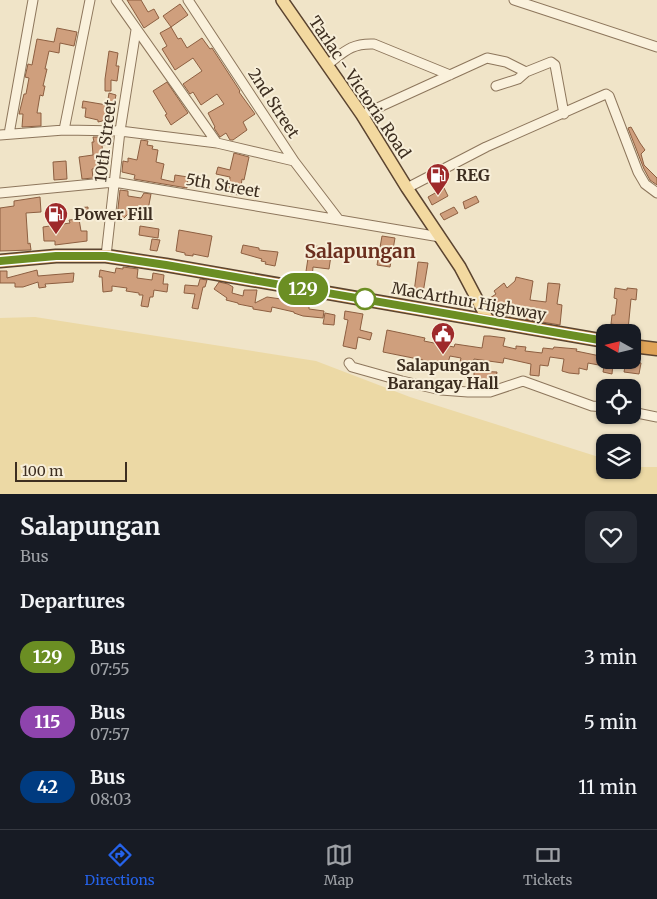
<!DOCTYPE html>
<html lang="en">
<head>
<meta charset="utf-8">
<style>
  body { margin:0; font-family:Merriweather,serif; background:#242831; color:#f1f3f6; height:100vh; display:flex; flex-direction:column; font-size:19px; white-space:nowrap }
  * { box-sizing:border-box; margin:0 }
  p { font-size:16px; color:#9ea1a6 }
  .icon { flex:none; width:28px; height:28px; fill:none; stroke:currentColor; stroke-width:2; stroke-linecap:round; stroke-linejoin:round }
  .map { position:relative; height:494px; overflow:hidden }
  .panel { display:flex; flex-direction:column; background:#171b24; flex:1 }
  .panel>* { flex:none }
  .badge { padding:0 10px; border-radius:16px; font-size:18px; line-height:32px }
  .needle { width:32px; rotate:278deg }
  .buttons { position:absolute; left:596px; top:324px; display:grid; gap:10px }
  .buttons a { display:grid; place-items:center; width:45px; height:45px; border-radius:10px; background:#171b24; box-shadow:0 1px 4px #0004; font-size:25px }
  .scale { position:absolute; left:15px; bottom:12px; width:112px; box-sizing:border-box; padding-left:5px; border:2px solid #3d2e20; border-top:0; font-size:14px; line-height:18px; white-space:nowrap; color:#3d2e20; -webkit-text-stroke:4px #f7eed8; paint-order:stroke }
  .map>.badge { position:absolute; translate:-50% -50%; box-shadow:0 0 0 2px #fff }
  h2 { padding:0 20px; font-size:19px; line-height:45px }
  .round { display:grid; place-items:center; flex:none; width:52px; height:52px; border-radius:10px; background:#242831 }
  .head { display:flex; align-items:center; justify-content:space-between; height:85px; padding:0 20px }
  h1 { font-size:24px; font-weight:700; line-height:38px }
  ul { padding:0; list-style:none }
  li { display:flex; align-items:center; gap:15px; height:65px; padding:0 20px }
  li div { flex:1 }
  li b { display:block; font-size:19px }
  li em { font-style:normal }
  li .badge { min-width:55px; font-weight:700; text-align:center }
  .menu { display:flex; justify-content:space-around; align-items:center; height:70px; border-top:1px solid #363941; background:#171b24; font-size:14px; color:#9ea1a6 }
  .menu a { display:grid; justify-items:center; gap:2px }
  .menu .selected { color:#2563eb }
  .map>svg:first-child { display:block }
</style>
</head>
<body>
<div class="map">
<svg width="657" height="494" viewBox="0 0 657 494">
  <rect width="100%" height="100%" fill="#f0e4c8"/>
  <path fill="#ecd9a5" d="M35,317L316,361L410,397L605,459V470H632L633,467H657V494H0V318Z"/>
  <path fill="#cf9f7d" stroke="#8d5f41" d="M127,0H141L148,12L154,9L159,18L144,28Z
    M180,4L188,15L171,27L163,16Z
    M171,27L178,39L181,38L187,48L202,38L210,49L212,48L240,91L239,92L255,114L243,122L247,130L233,140H230L226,133L220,137L214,128L215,127L208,113L224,104L217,94L201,105L193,92L190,94L183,84L202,71L193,58L175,70L162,49L167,46L160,33Z
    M57,28L77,32L74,46L60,43L59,53L49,51L45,69H47L43,86H45L43,96L40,95L37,113H41V126L22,127L23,114H19L24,94H26L29,78L25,77L28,64L32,65L37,39L54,42Z
    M109,51L118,53L116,66H119L117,81L111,80V91H105V79Z
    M167,82L188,113L171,125L165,115L167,114L153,91Z
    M109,93L116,95L111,119L98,122V120L85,117L86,108H82L83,101L107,105Z
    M631,127L640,143L645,150L641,154L644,165L657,178V185L650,180L644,169L628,128Z
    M93,137H112V144L102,145L104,168L92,169L93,178L82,179L79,157L93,155L92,142H94Z
    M141,140L148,141L147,145L153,146L152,149L158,150L156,162L164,164L161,179L174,182L175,175L188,177L187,188L134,179L135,175L122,172L123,161L128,162V158L137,160Z
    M234,153L249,157L244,180L242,179L240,195L231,194L232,189L229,188L230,177L216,174L218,167L230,170Z
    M66,161L67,179L54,180L53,162Z
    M444,188L448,196L432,205L428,197Z
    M120,190L128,191V196L141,198L144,193L151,194L147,215L131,211L123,219L117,217Z
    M476,196L479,202L465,209L463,202Z
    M40,197L41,212L26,213L28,244L30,243L31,250L0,251V208L14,206V201Z
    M88,207V215L77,216V208Z
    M454,207L458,213L444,220L440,214Z
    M79,219L81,231H87V241L55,245V241H44L43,227L70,223L69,220Z
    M140,226L159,229L158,238L139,235Z
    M179,230L212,236L208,257L193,254V256L185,255V253L176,251Z
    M382,236L395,238L390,267L377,265Z
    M152,239L160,240L157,251L150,250Z
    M243,245L259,248V250L278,252L275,266L265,264L266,262L261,261L262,259L241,253Z
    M310,245L332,249L329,269L313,267L312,279L305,278Z
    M418,262L428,263L423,293L414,292Z
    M123,267L138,269L137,278L152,280L153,273L164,275L163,284H168L167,292L154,290L153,297H150L148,307L141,306L143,295H139V293L126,291L127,288L112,286V291L103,292L102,277H99L100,270L115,273L116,268L123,269Z
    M37,270L38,276L74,273L73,282L45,284L46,287L39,288L38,282L23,287H15V283H0V271H7V278Z
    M516,277L533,281L530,300L546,302L548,283L560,284L557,304L562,305L560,325L524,319V316L511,314V316L504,315L505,307L496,311L490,298L496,294L494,291L504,283L507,288L515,281Z
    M200,279L207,280L205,287H203L198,309L192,308L195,294L184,293L185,285L198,286Z
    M219,282L228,284L233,287L232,293L243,296L244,290H257L255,303L267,297L302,302L303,299H309V309L324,311L323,318L303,316L294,313V312L272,307L271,312L253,309V307L238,304V303L226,300L227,298L214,289Z
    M615,288L627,290V288L637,289L636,300L631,299L628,330L626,332H617L618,325L611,324L612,315H615L617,299L614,298Z
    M345,311L363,314L360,330L372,333L370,340L358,337L356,349L343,346L348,320L344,319Z
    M325,313L335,315L334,325L323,324Z
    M387,330L425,338L424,341L454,347L455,344L482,348L484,336H490L505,338L503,346L516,349V346L526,347L525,351L542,353L543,348L553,349L554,347L577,349L576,351L605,357V360H610L609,363H613L612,374L603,372L604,366L588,363L587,370L579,368V374L569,373L562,371L564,359L550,357L548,366L540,365L539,376L530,375L531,364L504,358L503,363L474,359L471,372L458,370L461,358L450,356L447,366L441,364L440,367L430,364V366L422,365L423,360L383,352Z
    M626,361L641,363L639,374L624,372Z
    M474,371L497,372L495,384L485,382L486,379H474Z"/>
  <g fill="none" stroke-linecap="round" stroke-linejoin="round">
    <g stroke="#8d765c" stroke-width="11">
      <path id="minor" d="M116,0L217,143
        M188,0L294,161L339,220
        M514,0L657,47
        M327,65C344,52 351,43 374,44L450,75
        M496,86L518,79L526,72L551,62L555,65L564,114
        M362,115L487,58L506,62L526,72
        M64,130L90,0
        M9,134L33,0
        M0,135L64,130L120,131L217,143L294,161
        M407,188L486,147L606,94L609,96L638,172L645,184L657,193
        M0,193L114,182L440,237
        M106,256L120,131L136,30
        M349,363L352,367L402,381L441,390L468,392H490L523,381L592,406L605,407
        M632,412L657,417"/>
    </g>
    <g stroke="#5b4430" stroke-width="14">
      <path id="major" d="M282,0L362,115L407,188L460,267L488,320"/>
    </g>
    <g stroke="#5b4430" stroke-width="15">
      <path id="highway" d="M0,261L56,256H106L166,265L605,341
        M632,346L657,349"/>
    </g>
    <use href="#minor" stroke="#faf1dc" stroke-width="9"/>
    <use href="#major" stroke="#f3d9a0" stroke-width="11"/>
    <use href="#highway" stroke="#e0a458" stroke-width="12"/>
  </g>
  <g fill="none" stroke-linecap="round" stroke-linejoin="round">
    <g stroke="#fff" stroke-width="11">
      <path id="line" d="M0,261L56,256H106L166,265L605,341"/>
    </g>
    <use href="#line" stroke="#6b8e23" stroke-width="8"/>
  </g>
  <defs>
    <g id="fuel-pin" transform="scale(1.25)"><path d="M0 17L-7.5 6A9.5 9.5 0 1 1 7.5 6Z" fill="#9e2a2b" stroke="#f7eed8"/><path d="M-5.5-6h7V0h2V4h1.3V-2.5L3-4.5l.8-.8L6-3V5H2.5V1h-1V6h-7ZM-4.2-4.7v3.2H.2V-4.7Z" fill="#fff"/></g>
    <g id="civic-pin" transform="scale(1.25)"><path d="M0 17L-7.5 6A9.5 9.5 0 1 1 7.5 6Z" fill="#9e2a2b" stroke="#f7eed8"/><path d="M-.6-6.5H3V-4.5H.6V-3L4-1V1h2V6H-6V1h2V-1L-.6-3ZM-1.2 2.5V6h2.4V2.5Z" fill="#fff"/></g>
  </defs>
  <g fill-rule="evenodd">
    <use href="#fuel-pin" x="438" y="175"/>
    <use href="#fuel-pin" x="56" y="214"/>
    <use href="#civic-pin" x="443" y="334"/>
  </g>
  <circle fill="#fff" stroke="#6b8e23" stroke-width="2.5" cx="365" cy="299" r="10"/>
  <g text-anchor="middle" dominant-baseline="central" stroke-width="4" stroke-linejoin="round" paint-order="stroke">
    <g font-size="16" fill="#3d2e20" stroke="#f7eed8">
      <text transform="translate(360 87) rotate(56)">Tarlac - Victoria Road</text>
      <text transform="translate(274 103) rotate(57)">2nd Street</text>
      <text transform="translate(105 141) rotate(-83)">10th Street</text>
      <text transform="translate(223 185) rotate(10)">5th Street</text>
      <text transform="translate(469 301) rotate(10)">MacArthur Highway</text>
    </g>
    <g font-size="16" font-weight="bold" fill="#3d2e20" stroke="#f7eed8" text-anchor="start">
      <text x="456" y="175">REG</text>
      <text x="74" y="214">Power Fill</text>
      <text x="443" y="365" text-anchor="middle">Salapungan<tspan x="443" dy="18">Barangay Hall</tspan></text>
    </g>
    <g font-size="19" font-weight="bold" fill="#6b2e1e" stroke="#f7eed8">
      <text x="360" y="251">Salapungan</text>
    </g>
  </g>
</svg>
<div class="buttons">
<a><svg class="needle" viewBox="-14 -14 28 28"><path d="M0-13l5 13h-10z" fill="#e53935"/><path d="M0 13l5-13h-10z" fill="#9ea1a6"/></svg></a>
<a><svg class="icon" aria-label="locate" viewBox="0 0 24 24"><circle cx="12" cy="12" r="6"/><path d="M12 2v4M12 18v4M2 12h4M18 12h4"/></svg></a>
<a><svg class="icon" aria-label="layers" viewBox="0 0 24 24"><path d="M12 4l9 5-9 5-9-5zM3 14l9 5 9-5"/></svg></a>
</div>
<div class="scale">100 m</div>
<b class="badge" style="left:303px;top:289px;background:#6b8e23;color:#fff">129</b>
</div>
<section class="panel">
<div class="head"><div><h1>Salapungan</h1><p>Bus</p></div><a class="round"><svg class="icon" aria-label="heart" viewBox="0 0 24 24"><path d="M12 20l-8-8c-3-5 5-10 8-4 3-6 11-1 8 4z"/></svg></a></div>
<h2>Departures</h2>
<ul>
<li><span class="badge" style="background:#6b8e23;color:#fff">129</span><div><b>Bus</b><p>07:55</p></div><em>3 min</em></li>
<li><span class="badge" style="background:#8e44ad;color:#fff">115</span><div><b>Bus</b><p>07:57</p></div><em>5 min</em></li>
<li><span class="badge" style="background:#003b80;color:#fff">42</span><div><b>Bus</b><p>08:03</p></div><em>11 min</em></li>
</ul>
</section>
<nav class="menu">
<a class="selected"><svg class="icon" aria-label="directions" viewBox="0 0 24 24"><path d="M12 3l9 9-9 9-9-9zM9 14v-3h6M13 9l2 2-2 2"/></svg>Directions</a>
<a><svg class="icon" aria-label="map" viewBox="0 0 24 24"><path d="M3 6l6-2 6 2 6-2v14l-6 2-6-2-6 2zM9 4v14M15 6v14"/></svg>Map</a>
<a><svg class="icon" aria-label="tickets" viewBox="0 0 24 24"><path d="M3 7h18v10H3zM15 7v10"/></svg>Tickets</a>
</nav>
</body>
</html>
